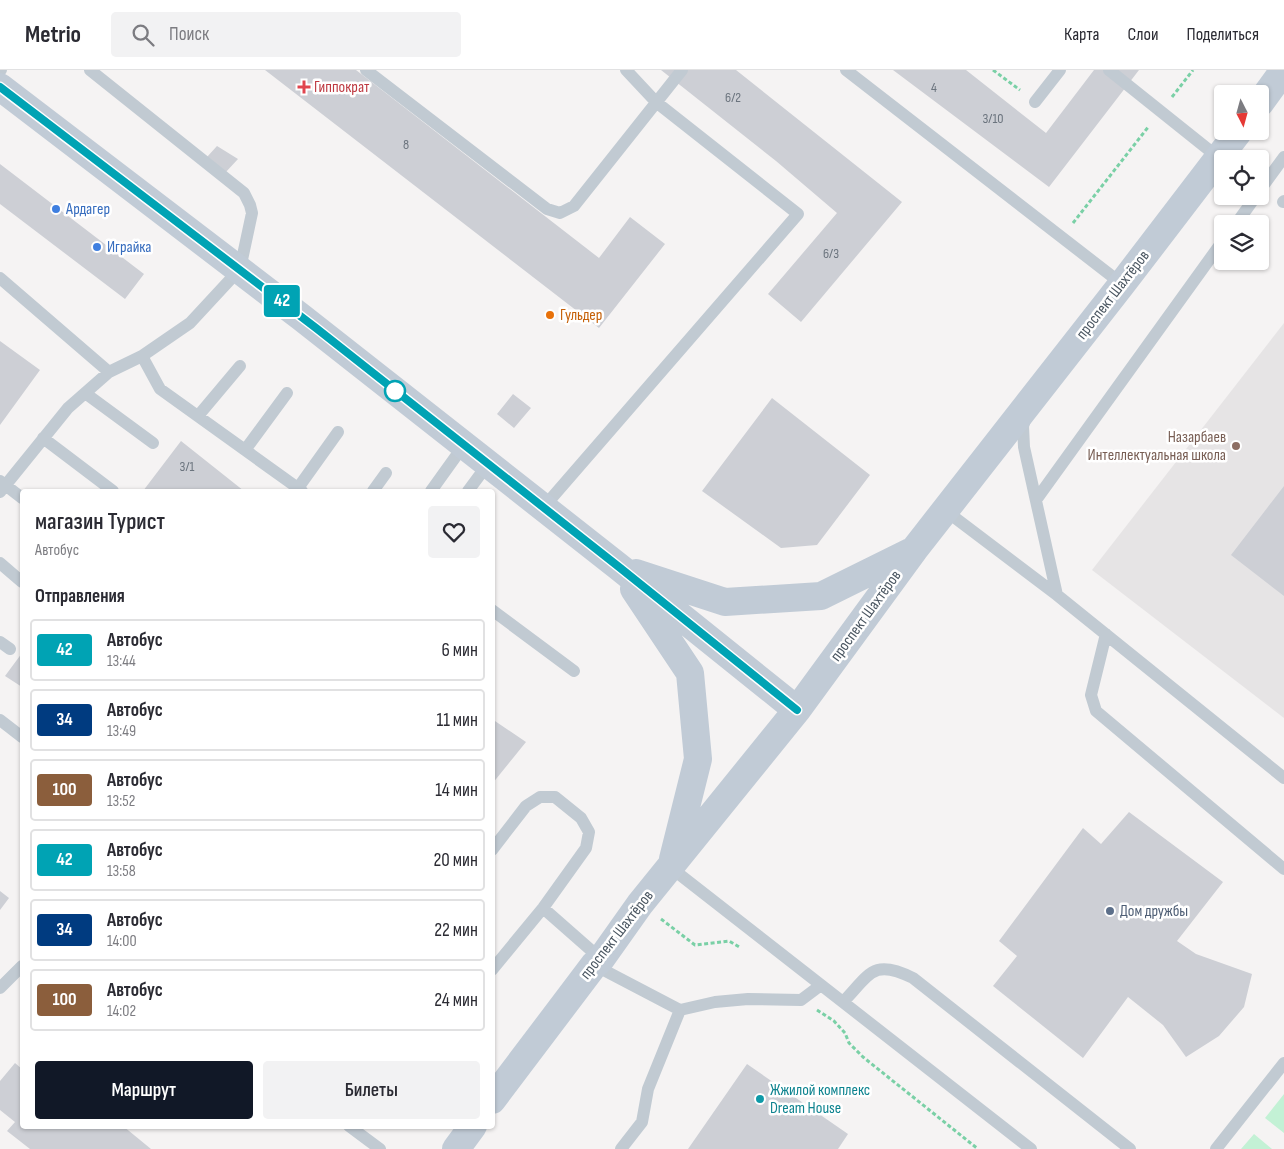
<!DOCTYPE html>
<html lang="ru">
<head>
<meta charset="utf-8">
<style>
  body { margin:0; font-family:"Sofia Sans Condensed",sans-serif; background:#f2f2f3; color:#2b2b33; height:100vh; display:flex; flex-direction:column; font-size:19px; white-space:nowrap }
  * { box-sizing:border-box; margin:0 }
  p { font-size:16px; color:#7c7c81 }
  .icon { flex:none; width:28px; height:28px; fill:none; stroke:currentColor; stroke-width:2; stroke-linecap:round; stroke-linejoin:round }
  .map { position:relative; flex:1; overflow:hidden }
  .drawer { position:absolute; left:20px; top:419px; width:475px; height:640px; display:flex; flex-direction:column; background:#fff; border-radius:5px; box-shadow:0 1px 4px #0004 }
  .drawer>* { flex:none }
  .badge { padding:0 10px; border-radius:4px; font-size:18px; line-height:32px }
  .needle { width:32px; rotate:174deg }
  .controls { position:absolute; left:1214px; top:15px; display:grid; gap:10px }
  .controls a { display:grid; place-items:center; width:55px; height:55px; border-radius:5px; background:#fff; box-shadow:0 1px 4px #0004; font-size:25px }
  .map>.badge { position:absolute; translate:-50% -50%; box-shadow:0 0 0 2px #fff }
  h2 { padding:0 15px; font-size:19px; line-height:45px }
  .round { display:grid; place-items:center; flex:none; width:52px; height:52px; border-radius:5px; background:#f2f2f3 }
  .head { display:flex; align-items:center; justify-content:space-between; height:85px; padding:0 15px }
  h1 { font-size:24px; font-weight:600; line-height:38px }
  .primary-button { display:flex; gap:10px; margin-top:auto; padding:10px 15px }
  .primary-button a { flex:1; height:58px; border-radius:5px; background:#111827; color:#fff; font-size:20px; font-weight:600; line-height:58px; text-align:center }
  .primary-button a+a { background:#f2f2f3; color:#2b2b33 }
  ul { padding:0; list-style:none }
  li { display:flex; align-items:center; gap:15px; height:62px; margin:0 10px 8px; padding:0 5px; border:2px solid #e1e1e2; border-radius:5px }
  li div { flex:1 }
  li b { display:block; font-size:19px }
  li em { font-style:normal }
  li .badge { min-width:55px; font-weight:700; text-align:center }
  header { display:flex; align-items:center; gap:30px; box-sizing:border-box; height:70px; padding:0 25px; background:#fff; border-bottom:1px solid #e1e1e2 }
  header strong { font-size:24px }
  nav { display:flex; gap:28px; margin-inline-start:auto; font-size:18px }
  .search { width:350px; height:45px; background:#f2f2f3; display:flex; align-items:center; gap:12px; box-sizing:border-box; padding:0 18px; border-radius:5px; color:#7c7c81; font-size:19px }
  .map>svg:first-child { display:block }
</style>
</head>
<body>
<header>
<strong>Metrio</strong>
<div class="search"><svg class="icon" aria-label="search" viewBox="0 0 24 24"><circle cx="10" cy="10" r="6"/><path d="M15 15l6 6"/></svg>Поиск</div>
<nav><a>Карта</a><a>Слои</a><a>Поделиться</a></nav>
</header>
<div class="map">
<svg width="1284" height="1079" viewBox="0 0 1284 1079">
  <rect width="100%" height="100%" fill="#f5f3f3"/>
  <path fill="#e6e4e5" d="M1284,253V648L1092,500Z"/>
  <path fill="#c3f1d5" d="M1284,1024V1063L1265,1048Z
    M1254,1064L1272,1079H1241Z"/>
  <path fill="#cdcfd5" d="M265,0H356L599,188L630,147L665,174L599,258Z
    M661,0H736L902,132L801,252L768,224L837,143L776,91Z
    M893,0H966L1046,63L1094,0H1139L1049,117Z
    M217,76L238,89L225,103L207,87Z
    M0,94L144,204L125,229L0,134Z
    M0,271L40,300L0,355Z
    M513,324L531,338L514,358L497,344Z
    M772,328L870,405L817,475L781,478L702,421Z
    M181,371L244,421H143Z
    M1284,416V526L1231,485Z
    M22,583V617L5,606Z
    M492,649L526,672L492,714Z
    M1129,742L1223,812L1177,871L1196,884L1252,904L1244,937L1219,966L1186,987L1163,955L1128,927L1083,988L993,916L1017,886L999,871L1083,758L1101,774Z
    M0,821L9,828L0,840Z
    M15,993L22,999V1056H123L151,1079H30L7,1061L15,1052L0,1040V1011Z
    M747,994L848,1064L838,1079H688Z"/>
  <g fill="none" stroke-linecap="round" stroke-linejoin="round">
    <path stroke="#7ad0a6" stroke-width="3" stroke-dasharray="4 2.5" stroke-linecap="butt" d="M993,0L1020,20
      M1172,27L1193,0
      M1073,153L1149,56
      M661,849L695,875L729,871L741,878
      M817,940L834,951L845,963L849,973L863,987L978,1079"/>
    <path stroke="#c1cad2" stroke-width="12" d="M366,0L547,139L560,143L574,136L682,0
      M846,0L1122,214
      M1109,0L1219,88
      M0,1L1,0
      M1035,32L1060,0
      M1260,120L1284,87
      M1283,132L1284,131
      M1236,154L1256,126
      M0,208L109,302
      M142,286L160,319L302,421
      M85,323L153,373
      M198,346L240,296
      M1026,347L1023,356L1024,377L1057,525
      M43,368L113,421
      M245,380L287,323
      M0,411L22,428
      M298,418L338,362
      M373,421L386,403
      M431,421L464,375
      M468,421L488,394
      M0,422L68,338L109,302L142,286L190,253L240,199L252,143L250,135L244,123L90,0
      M1036,430L1222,172
      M543,438L798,144L656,32L626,0
      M946,441L1057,525L1284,708
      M0,493L22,512
      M492,540L574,601
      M1106,564L1091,625L1096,641L1284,799
      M0,572L10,579
      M0,650L22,667
      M492,780L526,736L540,727H555L581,748L589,762L586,778L543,838L492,900
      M670,797L1031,1079
      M543,838L601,889
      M594,895L680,940L715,932L748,929L801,930L821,915
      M0,918L22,896
      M843,932C870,904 873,888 913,908L1130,1079
      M349,1056L380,1079
      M621,1079L642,1052L648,1019L680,940
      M1216,1079L1284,993"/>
    <path stroke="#c1cbd6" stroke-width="28" d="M0,17L301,247L619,497L797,640
      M1260,33L1284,0
      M636,503L725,532L821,526L910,482
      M634,519L690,603L698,689L673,789
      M492,1030L594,895L601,889L640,834L797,640L914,480L1122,214L1239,61
      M456,1079L473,1056"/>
  </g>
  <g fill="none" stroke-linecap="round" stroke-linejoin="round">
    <g stroke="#fff" stroke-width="11">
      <path id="line" d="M0,17L316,258L619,497L797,640"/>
    </g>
    <use href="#line" stroke="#00a3b4" stroke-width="8"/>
  </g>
  <path fill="#e0444e" stroke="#fff" stroke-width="2" d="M301.5 9.5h5v5h5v5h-5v5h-5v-5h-5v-5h5z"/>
  <g fill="#3f7fe0" stroke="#fff" stroke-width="2">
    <circle cx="56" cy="139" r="5"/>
    <circle cx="97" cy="177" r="5"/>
  </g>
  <circle fill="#e8710a" stroke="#fff" stroke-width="2" cx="550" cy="245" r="5"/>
  <circle fill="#fff" stroke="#00a3b4" stroke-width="2.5" cx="395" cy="321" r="10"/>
  <circle fill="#8d6e63" stroke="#fff" stroke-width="2" cx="1236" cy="376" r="5"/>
  <circle fill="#5c6f8a" stroke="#fff" stroke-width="2" cx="1110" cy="841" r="5"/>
  <circle fill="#0f9aa8" stroke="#fff" stroke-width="2" cx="760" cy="1029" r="5"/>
  <g text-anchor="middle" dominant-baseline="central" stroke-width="5" stroke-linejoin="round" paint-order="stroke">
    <g font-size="14" fill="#6b747e">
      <text x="934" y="17">4</text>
      <text x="733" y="27">6/2</text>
      <text x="993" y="48">3/10</text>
      <text x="406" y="74">8</text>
      <text x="831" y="183">6/3</text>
      <text x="187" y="396">3/1</text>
    </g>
    <g font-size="16" fill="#be3a42" stroke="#fff" text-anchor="start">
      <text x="314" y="17">Гиппократ</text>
    </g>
    <g font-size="16" fill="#366cbe" stroke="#fff" text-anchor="start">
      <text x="66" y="139">Ардагер</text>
      <text x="107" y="177">Играйка</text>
    </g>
    <g font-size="16" fill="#4a5661" stroke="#fff">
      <text transform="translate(1113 225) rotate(-52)">проспект Шахтёров</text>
      <text transform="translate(866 546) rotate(-54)">проспект Шахтёров</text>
      <text transform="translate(617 865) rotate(-52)">проспект Шахтёров</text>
    </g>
    <g font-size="16" fill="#c56008" stroke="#fff" text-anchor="start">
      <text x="560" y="245">Гульдер</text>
    </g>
    <g font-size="16" fill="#785e54" stroke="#fff" text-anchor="end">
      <text x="1226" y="367">Назарбаев<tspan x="1226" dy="18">Интеллектуальная школа</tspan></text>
    </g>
    <g font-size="16" fill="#4e5e75" stroke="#fff" text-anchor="start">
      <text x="1120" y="841">Дом дружбы</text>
    </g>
    <g font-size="16" fill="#0d838f" stroke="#fff" text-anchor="start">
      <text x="770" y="1020">Жжилой комплекс<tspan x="770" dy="18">Dream House</tspan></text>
    </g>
  </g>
</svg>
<div class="controls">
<a><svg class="needle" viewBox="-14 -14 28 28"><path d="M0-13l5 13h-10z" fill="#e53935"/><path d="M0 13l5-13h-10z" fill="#7c7c81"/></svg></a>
<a><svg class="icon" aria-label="locate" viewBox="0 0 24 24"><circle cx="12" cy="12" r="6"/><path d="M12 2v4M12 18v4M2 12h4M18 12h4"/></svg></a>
<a><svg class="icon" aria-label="layers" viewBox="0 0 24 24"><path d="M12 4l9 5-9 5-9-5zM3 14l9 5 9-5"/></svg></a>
</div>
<b class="badge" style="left:282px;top:231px;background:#00a3b4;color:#fff">42</b>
<section class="drawer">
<div class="head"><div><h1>магазин Турист</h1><p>Автобус</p></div><a class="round"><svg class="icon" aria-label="heart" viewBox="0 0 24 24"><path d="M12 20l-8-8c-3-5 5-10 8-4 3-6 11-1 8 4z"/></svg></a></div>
<h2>Отправления</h2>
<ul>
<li><span class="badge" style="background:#00a3b4;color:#fff">42</span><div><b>Автобус</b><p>13:44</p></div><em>6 мин</em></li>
<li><span class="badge" style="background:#003b80;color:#fff">34</span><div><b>Автобус</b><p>13:49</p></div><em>11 мин</em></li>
<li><span class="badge" style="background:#8b5e3c;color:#fff">100</span><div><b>Автобус</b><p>13:52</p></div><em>14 мин</em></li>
<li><span class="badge" style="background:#00a3b4;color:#fff">42</span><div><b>Автобус</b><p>13:58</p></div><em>20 мин</em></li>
<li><span class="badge" style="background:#003b80;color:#fff">34</span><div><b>Автобус</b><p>14:00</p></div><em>22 мин</em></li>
<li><span class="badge" style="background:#8b5e3c;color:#fff">100</span><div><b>Автобус</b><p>14:02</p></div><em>24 мин</em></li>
</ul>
<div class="primary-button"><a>Маршрут</a><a>Билеты</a></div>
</section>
</div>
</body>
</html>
